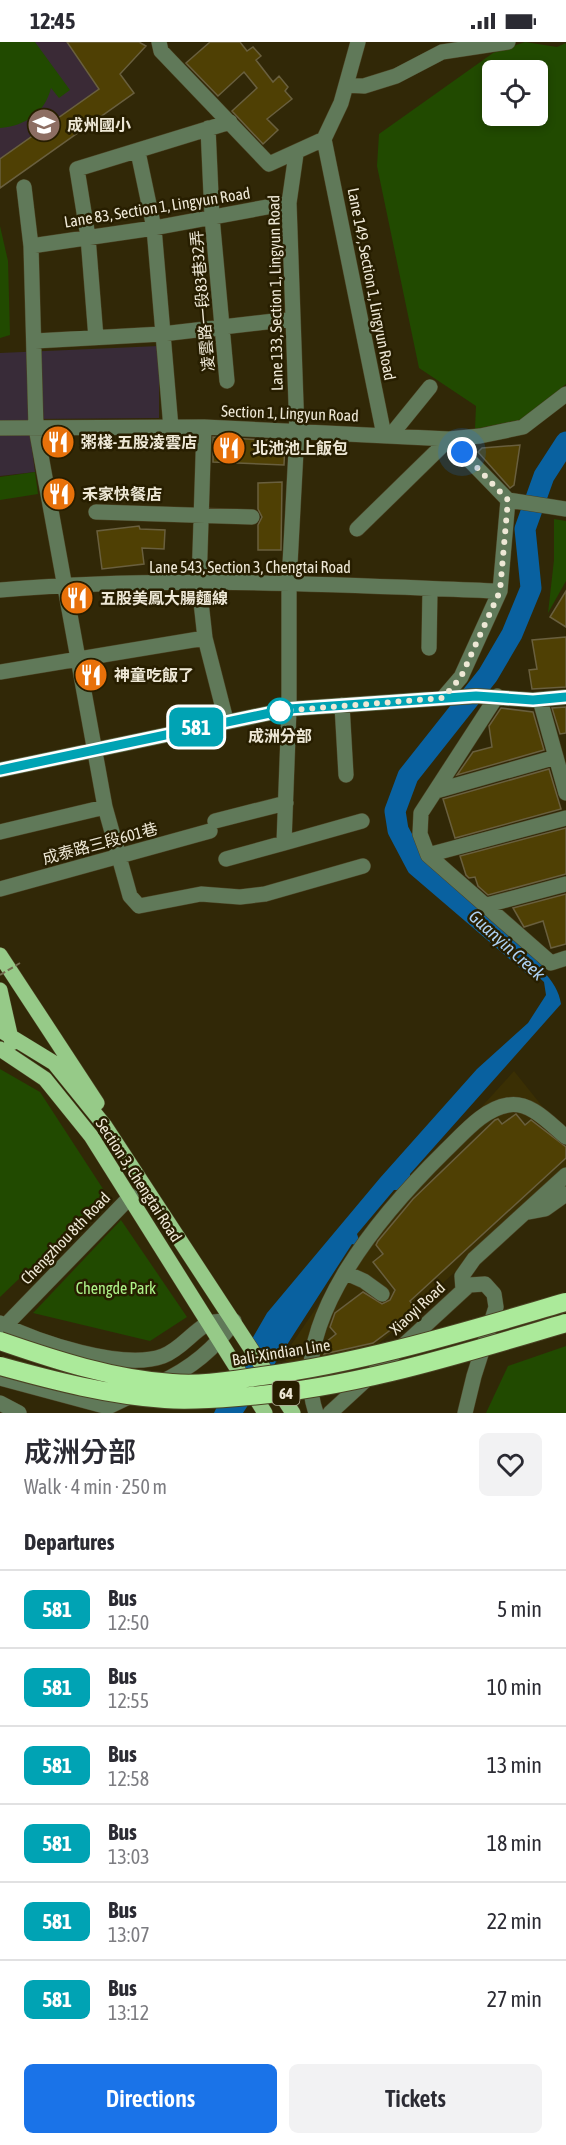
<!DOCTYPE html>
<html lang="en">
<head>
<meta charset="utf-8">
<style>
  body { margin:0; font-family:"Asap Condensed","Noto Sans TC",sans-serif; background:#f2f2f3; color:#2b2b33; height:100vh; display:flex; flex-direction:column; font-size:22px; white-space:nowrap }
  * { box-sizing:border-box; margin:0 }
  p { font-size:20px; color:#7c7c81 }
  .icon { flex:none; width:33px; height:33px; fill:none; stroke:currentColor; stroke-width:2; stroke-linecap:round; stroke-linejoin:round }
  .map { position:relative; height:1371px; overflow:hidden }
  .details { display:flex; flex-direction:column; background:#fff; flex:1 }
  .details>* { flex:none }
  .badge { padding:0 12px; border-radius:9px; font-size:21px; line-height:39px }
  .fabs { position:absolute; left:482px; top:18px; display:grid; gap:12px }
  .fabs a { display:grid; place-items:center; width:66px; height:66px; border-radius:9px; background:#fff; box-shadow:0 3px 9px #0003; font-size:30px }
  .you { position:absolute; width:30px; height:30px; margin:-15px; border:4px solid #fff; border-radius:50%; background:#1a73e8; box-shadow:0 0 0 9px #1a73e833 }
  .map>.badge { position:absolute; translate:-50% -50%; box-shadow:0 0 0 3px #fff }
  h2 { padding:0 24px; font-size:22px; line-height:54px }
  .round { display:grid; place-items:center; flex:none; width:63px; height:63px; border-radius:9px; background:#f2f2f3 }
  .head { display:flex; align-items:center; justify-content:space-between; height:102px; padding:0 24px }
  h1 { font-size:28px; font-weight:600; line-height:45px }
  .button { display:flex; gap:12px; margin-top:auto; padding:12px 24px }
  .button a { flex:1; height:69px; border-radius:9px; background:#1a73e8; color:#fff; font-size:24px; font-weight:600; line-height:69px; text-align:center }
  .button a+a { background:#f2f2f3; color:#2b2b33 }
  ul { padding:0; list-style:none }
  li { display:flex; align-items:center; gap:18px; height:78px; padding:0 24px; border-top:2px solid #e1e1e2 }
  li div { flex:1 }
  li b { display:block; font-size:22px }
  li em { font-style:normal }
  li .badge { min-width:66px; font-weight:700; text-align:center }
  .status { display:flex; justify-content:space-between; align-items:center; height:42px; padding:0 30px; background:#fff; direction:ltr }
  .status svg { height:16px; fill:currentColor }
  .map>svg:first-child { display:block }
</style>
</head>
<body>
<div class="status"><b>12:45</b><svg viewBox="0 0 49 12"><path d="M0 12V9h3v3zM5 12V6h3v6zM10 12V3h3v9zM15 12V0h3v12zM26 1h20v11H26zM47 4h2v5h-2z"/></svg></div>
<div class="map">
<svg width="566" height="1371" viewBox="0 0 566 1371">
  <rect width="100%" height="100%" fill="#312807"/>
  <path fill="#382b38" d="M159,304V376L28,377L35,430L0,434V311Z"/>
  <path fill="#3a2f04" d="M514,1029L566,1094V1129L445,1239L424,1264L313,1356L283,1315L343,1226L386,1170Z"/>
  <path fill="#3a2a36" d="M0,0H139L146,4L120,32L134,51L0,146Z"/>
  <path fill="#214a00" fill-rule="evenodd" d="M0,0H35L70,48L59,56L51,46C45,71 25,84 0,86Z
    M525,0L557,5L566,1V342L529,376L475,387L476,364L419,326L377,124L379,92L493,11ZM492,28H537V74H492Z
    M0,184L8,219L10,293L0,296Z
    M35,430L38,452L0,458V435Z
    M554,477L566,479V539L548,571L554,518Z
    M0,1027L40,1050L107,1153L0,1255Z
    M121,1178L187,1275L150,1299L33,1271Z
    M566,1304V1371H486L508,1324Z"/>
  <path fill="#0961a0" d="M514,902C532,919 558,937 561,962L410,1132V1140L402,1148H394L357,1192L359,1198L356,1203L352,1202L243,1371H214L233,1330L267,1271L380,1136L477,1027L528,981L546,953L544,940L512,911Z"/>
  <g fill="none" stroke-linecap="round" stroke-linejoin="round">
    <path stroke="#0961a0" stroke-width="21" d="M535,925L417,824L398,788L395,769L408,734L488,633L512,592L531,546L525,487L544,434L566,400"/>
  </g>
  <path fill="#4f4004" stroke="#695f3e" stroke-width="1.5" d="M67,0H139L146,4L120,32L134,51L0,146V117L99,47Z
    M210,0H240L247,9L253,5L261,14L256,18L273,40L279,34L288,45L285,49L292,57L267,77L278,88L263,102L232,69L257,46L244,30L218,54L186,21Z
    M213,395L285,399L284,423L213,420Z
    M520,403L514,443L510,446L478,410L482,406Z
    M282,440L281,508H258V483L262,475L258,467V441Z
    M139,484L140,487L165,488L164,507L142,506L144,522L102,527L97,489Z
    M566,549V585L550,575Z
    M566,595V645L532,647L529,628L537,627L532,598Z
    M566,665V691L560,692L552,666Z
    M501,666L533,670L544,708L457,733L473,710L492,705L489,684Z
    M549,727L561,767L455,796L443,757Z
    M566,786V832L488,853L478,844L475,835L469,836L466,833L460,814Z
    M566,852V902L551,906L543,879L524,885L513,866Z
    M516,1072L525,1083L531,1078L566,1105V1116L410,1259L417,1268L373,1301L324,1312L325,1301L336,1292L330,1285L335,1271L363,1250L382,1262L390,1258L395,1248L373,1220L383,1212L376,1203L378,1199L413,1157L495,1078L498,1077L502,1082Z"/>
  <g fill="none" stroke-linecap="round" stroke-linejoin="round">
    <g stroke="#4b4324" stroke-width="16">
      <path id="minor" d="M159,0L161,9L269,122L324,97L341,61L358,0
        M346,43L364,44L396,34L442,10L508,0
        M208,86L212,175L227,339
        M324,97L384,393
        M138,110L154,186L171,386
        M296,112L289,161L297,390L289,541V667L284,801L362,779
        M24,145L31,204L36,386L105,765L130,854L139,864L201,852L240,855L265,852L363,824
        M31,204L154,186L289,161
        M96,296L88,195L77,127L230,80
        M35,299L162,292L292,277
        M204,385L199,542L205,596L226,678
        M0,386L204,385L449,397L480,394L523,385L566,352
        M391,393L430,345
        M508,458L566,467
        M96,470L252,475
        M357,487L449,397L508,458
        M0,548C166,533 334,543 500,549
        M429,606L430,547
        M0,630L205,596
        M497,654L421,771L420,792L428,813L551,921L566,916
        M443,656L461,635L500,549L508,458
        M540,658L566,751
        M342,663L346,733
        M0,728L289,667L476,654L533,658L566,655
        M436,749L556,715
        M215,779L286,761
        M0,790L105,765
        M428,813L566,776
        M226,817L284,801
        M0,847L210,789
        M487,863L566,842
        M529,1170L545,1167L566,1152
        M346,1231L364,1239L382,1252
        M463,1248L462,1234L474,1217L566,1133
        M0,1281C37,1300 123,1329 163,1314C181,1307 191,1291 207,1282C213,1278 226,1280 234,1279
        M0,1289L131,1154
        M0,1336L108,1365L135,1352
        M159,1341C190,1327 215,1307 234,1279
        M0,1361L19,1371
        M316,1371C285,1280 386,1167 446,1108C463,1092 483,1067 508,1063C531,1059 550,1082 566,1095
        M330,1371L469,1243L485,1242L494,1252L496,1265L474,1334L465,1371"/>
    </g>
    <g stroke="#4b4324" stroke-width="16">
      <path id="major" d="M0,913L97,1061
        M0,948L12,1001
        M0,988L54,1021L105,1084L293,1371
        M0,1007L45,1037L91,1094L265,1371"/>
    </g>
    <use href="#minor" stroke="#607959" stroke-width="15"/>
    <use href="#major" stroke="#96ca88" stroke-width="15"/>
    <g stroke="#4b4324" stroke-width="20" stroke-linecap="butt">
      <path id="highway-bridge" d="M0,1299C55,1318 113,1337 172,1341C201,1344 233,1338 262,1334C366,1320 466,1289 566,1260
        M0,1324C54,1339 109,1353 165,1357C189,1359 214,1357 238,1355C351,1347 458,1313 566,1281"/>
    </g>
    <path stroke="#746c50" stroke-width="2" stroke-dasharray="6 3" stroke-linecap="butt" d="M0,933L20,921"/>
    <use href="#highway-bridge" stroke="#abea9a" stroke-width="18"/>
  </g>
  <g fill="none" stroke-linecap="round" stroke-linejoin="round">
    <g stroke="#fff" stroke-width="14">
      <path id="line" d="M0,728L289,667L476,654L533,658L566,655"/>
    </g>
    <use href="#line" stroke="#00a3b4" stroke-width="9"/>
    <path stroke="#eee8d6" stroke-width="6" stroke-dasharray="0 10.8" d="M280,669L443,656L461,635L500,549L508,458L462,410"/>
  </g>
  <defs>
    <g id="school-disc" transform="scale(1.725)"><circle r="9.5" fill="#8d6e63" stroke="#271e00"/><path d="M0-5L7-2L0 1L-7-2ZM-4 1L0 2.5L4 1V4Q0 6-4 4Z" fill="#fff"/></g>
    <g id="restaurant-disc" transform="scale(1.725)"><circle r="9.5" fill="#e8710a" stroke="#271e00"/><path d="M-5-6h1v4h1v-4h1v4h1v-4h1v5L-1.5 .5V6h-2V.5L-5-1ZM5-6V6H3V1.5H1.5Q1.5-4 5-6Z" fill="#fff"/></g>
  </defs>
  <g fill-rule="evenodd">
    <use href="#school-disc" x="44" y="83"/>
    <use href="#restaurant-disc" x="58" y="400"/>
    <use href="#restaurant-disc" x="229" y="406"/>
    <use href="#restaurant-disc" x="59" y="452"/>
    <use href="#restaurant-disc" x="77" y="556"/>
    <use href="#restaurant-disc" x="91" y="633"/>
  </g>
  <circle fill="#fff" stroke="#00a3b4" stroke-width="3" cx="280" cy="669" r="12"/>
  <g text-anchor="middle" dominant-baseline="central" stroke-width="5" stroke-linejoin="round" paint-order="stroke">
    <rect fill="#271e00" stroke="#b2ab96" stroke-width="1.5" x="272.5" y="1339" width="27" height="24" rx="4.5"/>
    <g font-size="15" font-weight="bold" fill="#eee8d6">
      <text x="286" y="1351">64</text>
    </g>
    <g font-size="16" font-weight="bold" fill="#eee8d6" stroke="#271e00" text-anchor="start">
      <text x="67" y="83">成州國小</text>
      <text x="81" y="400">粥棧-五股凌雲店</text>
      <text x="252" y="406">北池池上飯包</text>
      <text x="82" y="452">禾家快餐店</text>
      <text x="100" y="556">五股美鳳大腸麵線</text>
      <text x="114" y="633">神童吃飯了</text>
    </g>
    <g font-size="16" fill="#eee8d6" stroke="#271e00">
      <text transform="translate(157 165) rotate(-9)">Lane 83, Section 1, Lingyun Road</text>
      <text transform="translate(372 242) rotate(79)">Lane 149, Section 1, Lingyun Road</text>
      <text transform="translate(275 251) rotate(-91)">Lane 133, Section 1, Lingyun Road</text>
      <text transform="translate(202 259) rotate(-95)">凌雲路一段83巷32弄</text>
      <text transform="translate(290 371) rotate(2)">Section 1, Lingyun Road</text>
      <text x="250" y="525">Lane 543, Section 3, Chengtai Road</text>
      <text transform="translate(100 801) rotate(-15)">成泰路三段601巷</text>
      <text transform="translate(139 1138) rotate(57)">Section 3, Chengtai Road</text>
      <text transform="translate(65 1196) rotate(-46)">Chengzhou 8th Road</text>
      <text transform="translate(417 1266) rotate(-43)">Xiaoyi Road</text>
      <text transform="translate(281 1310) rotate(-9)">Bali-Xindian Line</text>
    </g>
    <g font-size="16" font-weight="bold" fill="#eee8d6" stroke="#271e00">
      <text x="280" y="694">成洲分部</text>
    </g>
    <g font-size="16" fill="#aef388" stroke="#271e00">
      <text x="116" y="1246">Chengde Park</text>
    </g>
    <g font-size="18" font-style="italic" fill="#acd0f2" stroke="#271e00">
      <text transform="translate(507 903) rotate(42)">Guanyin Creek</text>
    </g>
  </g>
</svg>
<div class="fabs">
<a><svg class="icon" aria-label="locate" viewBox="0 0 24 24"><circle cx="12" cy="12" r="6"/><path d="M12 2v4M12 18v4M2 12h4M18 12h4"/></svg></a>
</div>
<div class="you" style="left:462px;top:410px"></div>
<b class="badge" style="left:196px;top:685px;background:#00a3b4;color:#fff">581</b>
</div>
<section class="details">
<div class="head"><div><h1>成洲分部</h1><p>Walk · 4 min · 250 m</p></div><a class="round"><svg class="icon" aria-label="heart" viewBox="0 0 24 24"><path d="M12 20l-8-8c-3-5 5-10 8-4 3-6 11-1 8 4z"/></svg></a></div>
<h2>Departures</h2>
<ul>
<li><span class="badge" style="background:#00a3b4;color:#fff">581</span><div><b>Bus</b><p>12:50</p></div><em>5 min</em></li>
<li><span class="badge" style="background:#00a3b4;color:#fff">581</span><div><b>Bus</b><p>12:55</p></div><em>10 min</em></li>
<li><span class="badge" style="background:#00a3b4;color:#fff">581</span><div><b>Bus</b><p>12:58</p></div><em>13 min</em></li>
<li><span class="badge" style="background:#00a3b4;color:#fff">581</span><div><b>Bus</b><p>13:03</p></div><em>18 min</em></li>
<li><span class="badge" style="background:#00a3b4;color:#fff">581</span><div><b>Bus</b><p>13:07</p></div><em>22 min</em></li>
<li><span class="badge" style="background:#00a3b4;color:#fff">581</span><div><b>Bus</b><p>13:12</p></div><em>27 min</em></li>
</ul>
<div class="button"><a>Directions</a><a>Tickets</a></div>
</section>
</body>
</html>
